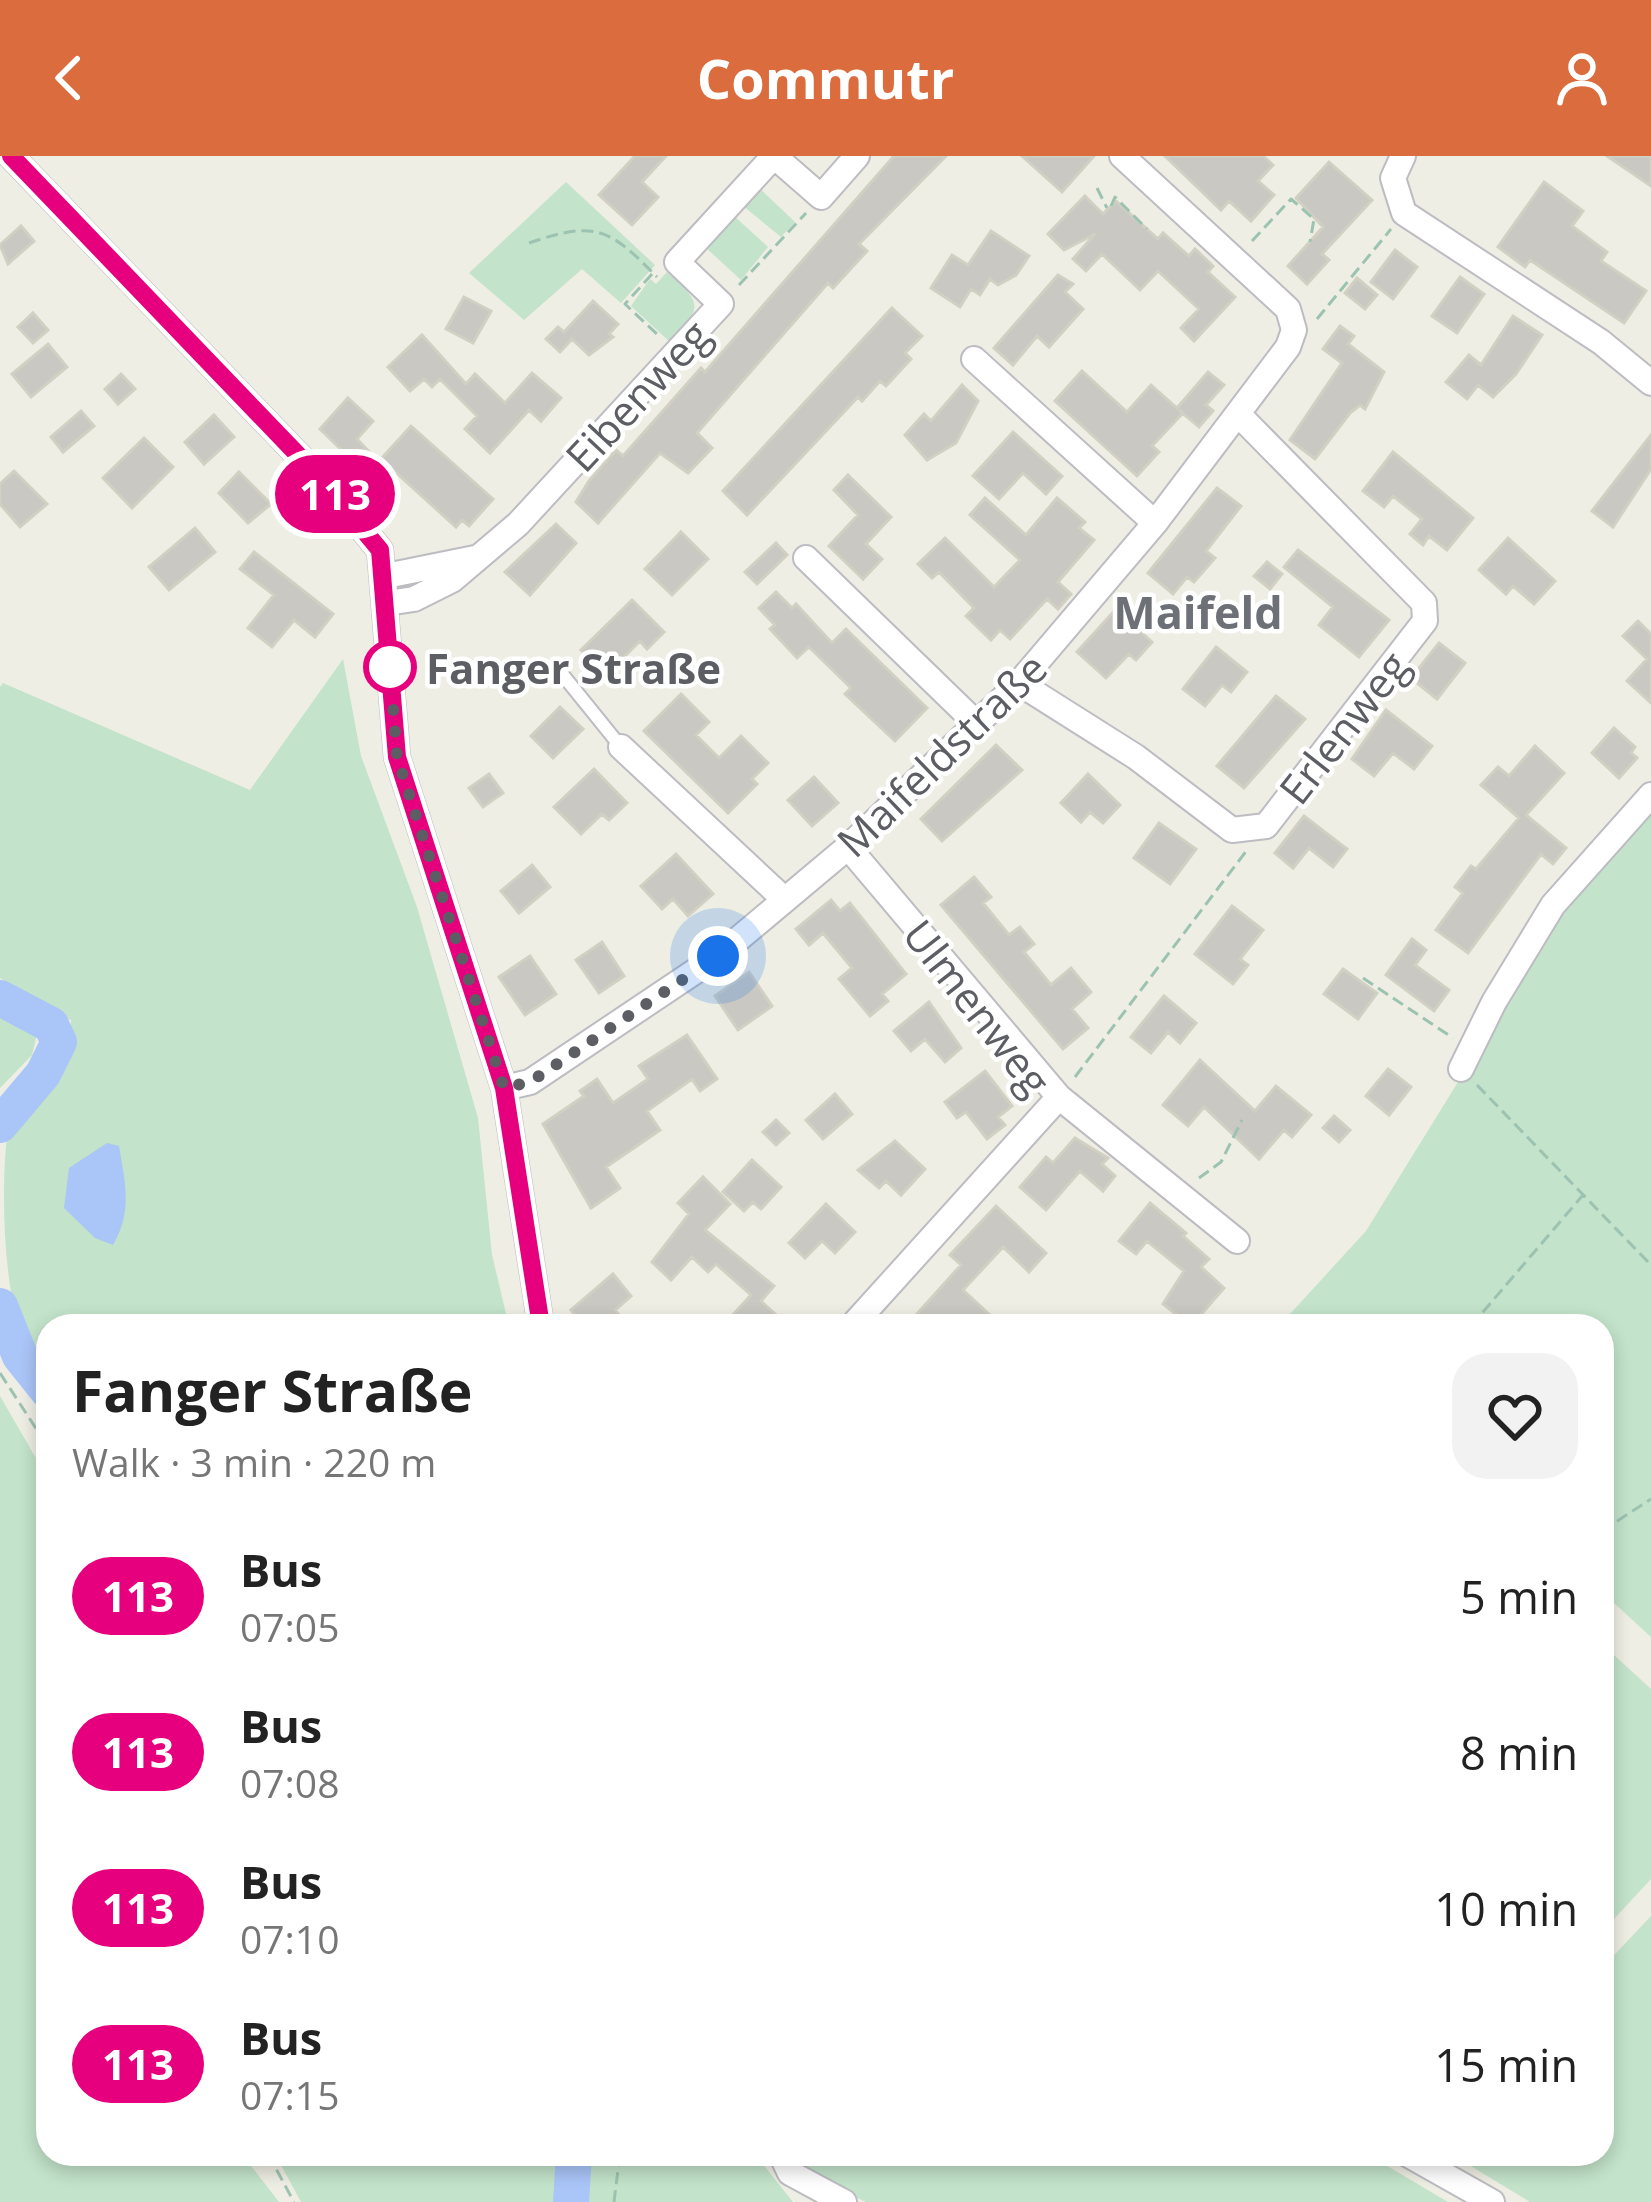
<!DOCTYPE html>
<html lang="en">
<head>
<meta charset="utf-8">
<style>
  body { margin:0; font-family:"Open Sans",sans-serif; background:#f2f2f2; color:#222; height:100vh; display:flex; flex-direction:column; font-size:45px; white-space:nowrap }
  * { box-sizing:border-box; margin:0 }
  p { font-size:39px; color:#767676 }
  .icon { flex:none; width:66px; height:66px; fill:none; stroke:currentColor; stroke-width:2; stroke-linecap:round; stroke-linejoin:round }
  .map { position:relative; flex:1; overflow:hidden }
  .sheet { position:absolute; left:36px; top:1158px; width:1578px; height:852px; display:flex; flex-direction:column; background:#fff; border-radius:36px; box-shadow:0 6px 18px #0003 }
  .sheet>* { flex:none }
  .badge { padding:0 24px; border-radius:39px; font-size:42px; line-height:78px }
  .you { position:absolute; width:60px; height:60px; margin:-30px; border:9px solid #fff; border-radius:50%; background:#1a73e8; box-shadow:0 0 0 18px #1a73e833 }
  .map>.badge { position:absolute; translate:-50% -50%; box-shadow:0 0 0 6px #fff }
  .round { display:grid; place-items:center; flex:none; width:126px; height:126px; border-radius:36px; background:#f2f2f2 }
  .head { display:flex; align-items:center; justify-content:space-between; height:204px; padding:0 36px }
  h1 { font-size:57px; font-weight:700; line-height:90px }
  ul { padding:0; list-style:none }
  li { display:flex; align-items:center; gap:36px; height:156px; padding:0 36px }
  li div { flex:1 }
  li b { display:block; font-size:45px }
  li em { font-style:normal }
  li .badge { min-width:132px; font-weight:700; text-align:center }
  header { display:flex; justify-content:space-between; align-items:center; height:156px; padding:0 36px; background:#db6c3d; color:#fff; font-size:54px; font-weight:700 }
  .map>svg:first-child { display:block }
</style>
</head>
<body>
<header><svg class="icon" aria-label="back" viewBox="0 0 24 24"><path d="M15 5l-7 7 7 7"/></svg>Commutr<svg class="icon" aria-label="person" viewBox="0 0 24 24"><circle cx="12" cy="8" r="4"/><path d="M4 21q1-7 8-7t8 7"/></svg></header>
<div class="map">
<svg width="1651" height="2046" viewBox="0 0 1651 2046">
  <rect width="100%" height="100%" fill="#eeeee4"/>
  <path fill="#c3e3ca" d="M566,26L655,109L621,147L582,113L524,164L469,117Z
    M758,31L795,66L781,81L742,49Z
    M733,59L768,91L741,124L704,90Z
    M667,116C703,147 703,152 670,186L631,150L650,123L656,128Z
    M343,503L361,600L417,751L478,962L492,1099L509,1170H48V1227C0,1183 0,1030 8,972C27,928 70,922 71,864L43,853L0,822V531L3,527L250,634Z
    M1651,654V1481L1602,1436V1170H1279L1366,1075L1558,764Z
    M0,848L38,874L32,899L0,932Z
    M0,1240L48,1323V1998H242L279,2046H0Z
    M1602,1488L1651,1533V1723L1602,1776Z
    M1651,1760V2046H1530L1451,1998H1602V1812Z
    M275,1998H564L562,2046H301Z
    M580,1998H726L762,2007L793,2046H577Z
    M794,1998H1367L1448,2046H866L812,2020Z"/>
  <path fill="#aac5f8" d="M107,987L119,990C125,1027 133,1055 113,1089L95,1082L64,1052L69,1012Z"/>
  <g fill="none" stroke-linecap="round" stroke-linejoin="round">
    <path stroke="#aac5f8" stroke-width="36" d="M0,842L51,869L59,886L43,918L0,969
      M0,1150L20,1200L48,1235
      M571,2046L574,1998"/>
  </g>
  <path fill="#c9c8c2" stroke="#d2d0c3" stroke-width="3" d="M635,0H666L642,26L658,41L632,69L599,39Z
    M894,0H946L859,88L867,95L833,132L828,127L697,277L712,292L688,317L660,297L598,367L576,346L589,325L616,294L623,300L701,212L705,216Z
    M1022,0H1094L1062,36Z
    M1165,0H1263L1273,9L1258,25L1274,39L1251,65L1229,45L1221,54Z
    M1607,0H1651V30Z
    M1329,6L1372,44L1322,98L1329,104L1307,128L1288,110L1323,71L1296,42Z
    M1544,26L1583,55L1572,70L1607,96L1601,105L1646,135L1624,167L1530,104L1525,111L1498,91Z
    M1085,40L1103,58L1116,45L1158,83L1163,77L1189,100L1195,93L1213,110L1208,116L1235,141L1194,185L1181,172L1199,153L1158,115L1140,134L1102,98L1086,115L1073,103L1095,78L1064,94L1048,78Z
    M21,70L34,85L8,108L0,89Z
    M991,75L1029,100L1016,119L998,129L990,123L980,139L971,133L960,151L931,132L952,99L968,109Z
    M1395,94L1417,111L1393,143L1371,126Z
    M1058,119L1073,128L1065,136L1083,153L1049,191L1037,180L1013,209L994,192Z
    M1460,121L1484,138L1457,177L1432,160Z
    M1357,122L1377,139L1365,153L1345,137Z
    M464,141L491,155L473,187L446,173Z
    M593,145L618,168L609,178L613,181L589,199L572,183L560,196L546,183L558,171L564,176Z
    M892,152L922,180L905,197L911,203L886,230L880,225L862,245L858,241L747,359L723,335Z
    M33,157L48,174L33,187L18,171Z
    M1513,160L1542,179L1516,218L1493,241L1478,229L1467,243L1446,226L1469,199L1481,209Z
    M1340,170L1354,180L1348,188L1384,216L1365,253L1360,249L1350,257L1315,303L1290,284L1342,207L1323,193Z
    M422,179L466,228L475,218L505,247L532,217L561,242L541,265L529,254L490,297L465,273L477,260L440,223L432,231L424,223L410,235L388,211Z
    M48,188L67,211L31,241L12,218Z
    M1082,215L1127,256L1151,229L1177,252L1208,216L1224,229L1206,249L1213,255L1199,271L1179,254L1183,257L1152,290L1159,296L1137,320L1055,245Z
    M121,218L135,233L118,248L105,233Z
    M962,229L978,245L956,287L927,304L905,279L924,258L931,265Z
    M348,242L373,265L357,283L374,301L361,313L320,273Z
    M81,255L94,270L63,296L51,281Z
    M214,259L234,281L204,308L185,286Z
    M411,270L493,343L469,370L462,364L456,371L381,303Z
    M1013,276L1062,320L1046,338L1023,317L999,343L973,320Z
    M1651,279V313L1613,371L1592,355Z
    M144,282L173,311L132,352L103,322Z
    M1393,296L1473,362L1447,394L1429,380L1423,389L1410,378L1422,363L1393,340L1384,351L1363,335Z
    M14,315L47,348L20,371L0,348V328Z
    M239,316L271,348L248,367L219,337Z
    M848,319L891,361L866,388L882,403L863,423L829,390L858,359L834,334Z
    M1217,332L1241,350L1206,395L1215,402L1194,426L1187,421L1173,438L1148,417Z
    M985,342L1026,379L1057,342L1085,366L1079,372L1094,384L1058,426L1071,438L1058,453L1047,443L1010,483L1000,474L991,484L966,460L974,452L939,416L932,422L918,408L945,382L994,431L1020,404L970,359Z
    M556,368L576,387L530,439L505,416Z
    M195,372L215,396L169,434L149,411Z
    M681,376L708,403L672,439L645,413Z
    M1508,382L1555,425L1534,448L1513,430L1506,438L1479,414Z
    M776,387L787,399L757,428L745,416Z
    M1298,394L1389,464L1359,501L1319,469L1333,451L1284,411Z
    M254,396L333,458L315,481L294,464L272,491L248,472L274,439L240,413Z
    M1267,406L1282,418L1270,433L1254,420Z
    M776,436L792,452L796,448L832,487L846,473L927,552L895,585L845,538L851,532L809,491L797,502L770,473L775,469L759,452Z
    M632,444L664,476L647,493L640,485L606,519L581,494Z
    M1116,453L1152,486L1136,504L1129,498L1106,522L1077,496Z
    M1638,465L1651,478V547L1627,525L1647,503L1623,480Z
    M1439,487L1465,507L1437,543L1411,522Z
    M1216,491L1247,516L1231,536L1222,529L1205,550L1183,533Z
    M681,538L709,566L696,579L719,602L741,580L768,607L752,623L757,628L728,657L644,575Z
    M1276,540L1305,563L1244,632L1217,610Z
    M560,551L583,573L553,602L531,580Z
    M1386,554L1432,590L1414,613L1393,597L1374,620L1352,603Z
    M1614,572L1635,591L1631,597L1637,602L1619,622L1592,597Z
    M996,589L1022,614L942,685L921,663Z
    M1535,590L1564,617L1526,659L1566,692L1553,708L1541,698L1468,797L1436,774L1463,737L1455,731L1471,710L1476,713L1519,662L1481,629L1498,611L1509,620Z
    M594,613L627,647L609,664L602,658L581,678L554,651Z
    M489,618L503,637L483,651L469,632Z
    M1088,618L1120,649L1103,667L1090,656L1081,666L1061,647Z
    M814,621L838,647L812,670L788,644Z
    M1304,660L1347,693L1333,711L1309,692L1293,712L1275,697Z
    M1159,667L1196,693L1170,728L1134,702Z
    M676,698L713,738L688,760L673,743L662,753L641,730Z
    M532,709L550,731L519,757L501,735Z
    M974,721L991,741L983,747L1009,779L1020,771L1034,788L1024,796L1051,829L1071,812L1091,836L1072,853L1088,872L1063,893L941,749Z
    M831,744L840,755L850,747L906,818L882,838L888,845L870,860L839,823L852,812L823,777L809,789L796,773Z
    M1232,750L1263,774L1240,803L1248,809L1233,828L1195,798Z
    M1412,783L1426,794L1415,809L1449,834L1434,855L1386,819Z
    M602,786L624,820L599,837L576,804Z
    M530,800L556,838L525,859L499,821Z
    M1343,813L1377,837L1358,863L1324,838Z
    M749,816L772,850L738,874L715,840Z
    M1164,840L1196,867L1180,887L1168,876L1151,897L1131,881Z
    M929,846L961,892L945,906L925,883L911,895L894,875Z
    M687,879L717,923L700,935L692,923L647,955L660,974L606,1011L620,1032L591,1052L543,968L584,940L580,935L597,923L613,947L648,923L639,910Z
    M1200,904L1255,955L1276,930L1311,959L1292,981L1284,974L1259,1003L1204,951L1188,970L1163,949Z
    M1388,913L1411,931L1389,959L1366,940Z
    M985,915L1012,950L998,961L1005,969L987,983L966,956L957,962L945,946Z
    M835,938L852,958L823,983L806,964Z
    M1334,960L1350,974L1339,986L1323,972Z
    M776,964L789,977L776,989L763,976Z
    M1075,982L1108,1002L1102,1008L1115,1020L1103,1035L1080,1015L1046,1054L1020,1031L1046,1001L1053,1007Z
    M895,985L925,1013L901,1039L886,1025L879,1032L858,1014Z
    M752,1004L781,1031L761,1053L753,1046L744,1055L723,1036Z
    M703,1021L730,1048L705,1074L774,1130L761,1145L788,1170H738L730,1162L751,1139L716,1108L708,1116L692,1101L671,1124L652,1106L689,1058L678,1047Z
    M1150,1047L1186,1077L1183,1080L1209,1103L1201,1111L1224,1132L1191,1170L1163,1148L1184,1115L1147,1085L1136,1098L1119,1085Z
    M826,1048L855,1076L835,1097L822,1085L805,1102L789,1087Z
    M996,1050L1046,1097L1029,1116L1003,1091L963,1134L990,1159L980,1170H906L961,1109L950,1099Z
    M613,1118L631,1140L615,1154L628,1170H584L571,1154Z"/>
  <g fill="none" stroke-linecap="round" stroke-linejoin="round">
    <g stroke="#bcbcc2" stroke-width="16">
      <path id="service" d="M558,513L621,591"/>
    </g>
    <g stroke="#bcbcc2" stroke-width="28">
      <path id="minor" d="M11,0L323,325L380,394L397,601L504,932L541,1170
        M1403,0L1393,22L1404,57L1601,186L1651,227
        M974,203L1155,367
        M806,402L976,567
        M386,420L475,402
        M387,447L414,443L452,424L518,368L721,148L677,106L774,0L821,41L857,0
        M1019,527L1136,601L1232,674L1266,670L1425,465L1424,447L1238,258
        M621,591L785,744
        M848,691L1059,941L852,1170
        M1461,913L1494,846L1553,749L1651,639
        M504,932L530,926L718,800L848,691L1019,527L1155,367L1288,191L1294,174L1288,153L1122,0
        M1059,941L1237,1085
        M781,1998L790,2017L844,2046
        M1407,1998L1492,2046"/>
    </g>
    <path stroke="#9cc3b1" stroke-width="3" stroke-dasharray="12 6" stroke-linecap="butt" d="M1097,32L1107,52
      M1111,50L1115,41L1147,73
      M1252,85L1291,43L1314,63L1310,86
      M529,87C596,64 609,72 657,121
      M652,118L625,148L658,179
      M739,129L806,57
      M1317,163L1391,73
      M1363,822L1453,882
      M1075,921L1247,694
      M1477,929L1651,1109
      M1199,1022L1221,1006L1242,964
      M1471,1170L1583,1039
      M0,1217L48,1291
      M1602,1375L1651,1343
      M268,1998L294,2046
      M614,2046L620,1998"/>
    <use href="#service" stroke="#fff" stroke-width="12"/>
    <use href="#minor" stroke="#fff" stroke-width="24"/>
  </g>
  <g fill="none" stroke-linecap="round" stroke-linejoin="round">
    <g stroke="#fff" stroke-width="27">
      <path id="line" d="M11,0L323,325L380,394L397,601L504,932L541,1170"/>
    </g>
    <use href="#line" stroke="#e6007e" stroke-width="18"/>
    <path stroke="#5c5e64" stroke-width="12" stroke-dasharray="0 21.6" d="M390,511L397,601L504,932L530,926L718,800"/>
  </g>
  <circle fill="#fff" stroke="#e6007e" stroke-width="6" cx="390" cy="511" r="24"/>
  <g text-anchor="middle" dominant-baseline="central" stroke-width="9" stroke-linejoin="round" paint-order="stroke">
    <g font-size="42" fill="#5c5e64" stroke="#fff">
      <text transform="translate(637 239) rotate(-47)">Eibenweg</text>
      <text transform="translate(1343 571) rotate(-52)">Erlenweg</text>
      <text transform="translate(941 598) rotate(-44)">Maifeldstraße</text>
      <text transform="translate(978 851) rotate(52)">Ulmenweg</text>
    </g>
    <g font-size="42" font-weight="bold" fill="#5c5e64" stroke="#fff" text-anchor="start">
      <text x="426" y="511">Fanger Straße</text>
    </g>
    <g font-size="45" font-weight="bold" fill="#6d7076" stroke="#fff">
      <text x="1198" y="455">Maifeld</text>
    </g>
  </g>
</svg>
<div class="you" style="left:718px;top:800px"></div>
<b class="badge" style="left:335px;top:338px;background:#e6007e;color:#fff">113</b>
<section class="sheet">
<div class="head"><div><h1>Fanger Straße</h1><p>Walk · 3 min · 220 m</p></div><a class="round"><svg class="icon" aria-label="heart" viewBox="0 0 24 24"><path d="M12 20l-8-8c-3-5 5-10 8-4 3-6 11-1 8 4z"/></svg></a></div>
<ul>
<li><span class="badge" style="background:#e6007e;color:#fff">113</span><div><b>Bus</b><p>07:05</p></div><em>5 min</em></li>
<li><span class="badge" style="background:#e6007e;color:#fff">113</span><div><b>Bus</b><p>07:08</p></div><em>8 min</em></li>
<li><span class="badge" style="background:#e6007e;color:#fff">113</span><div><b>Bus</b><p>07:10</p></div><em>10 min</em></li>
<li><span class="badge" style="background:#e6007e;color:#fff">113</span><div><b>Bus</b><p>07:15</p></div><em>15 min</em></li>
</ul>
</section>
</div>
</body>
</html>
